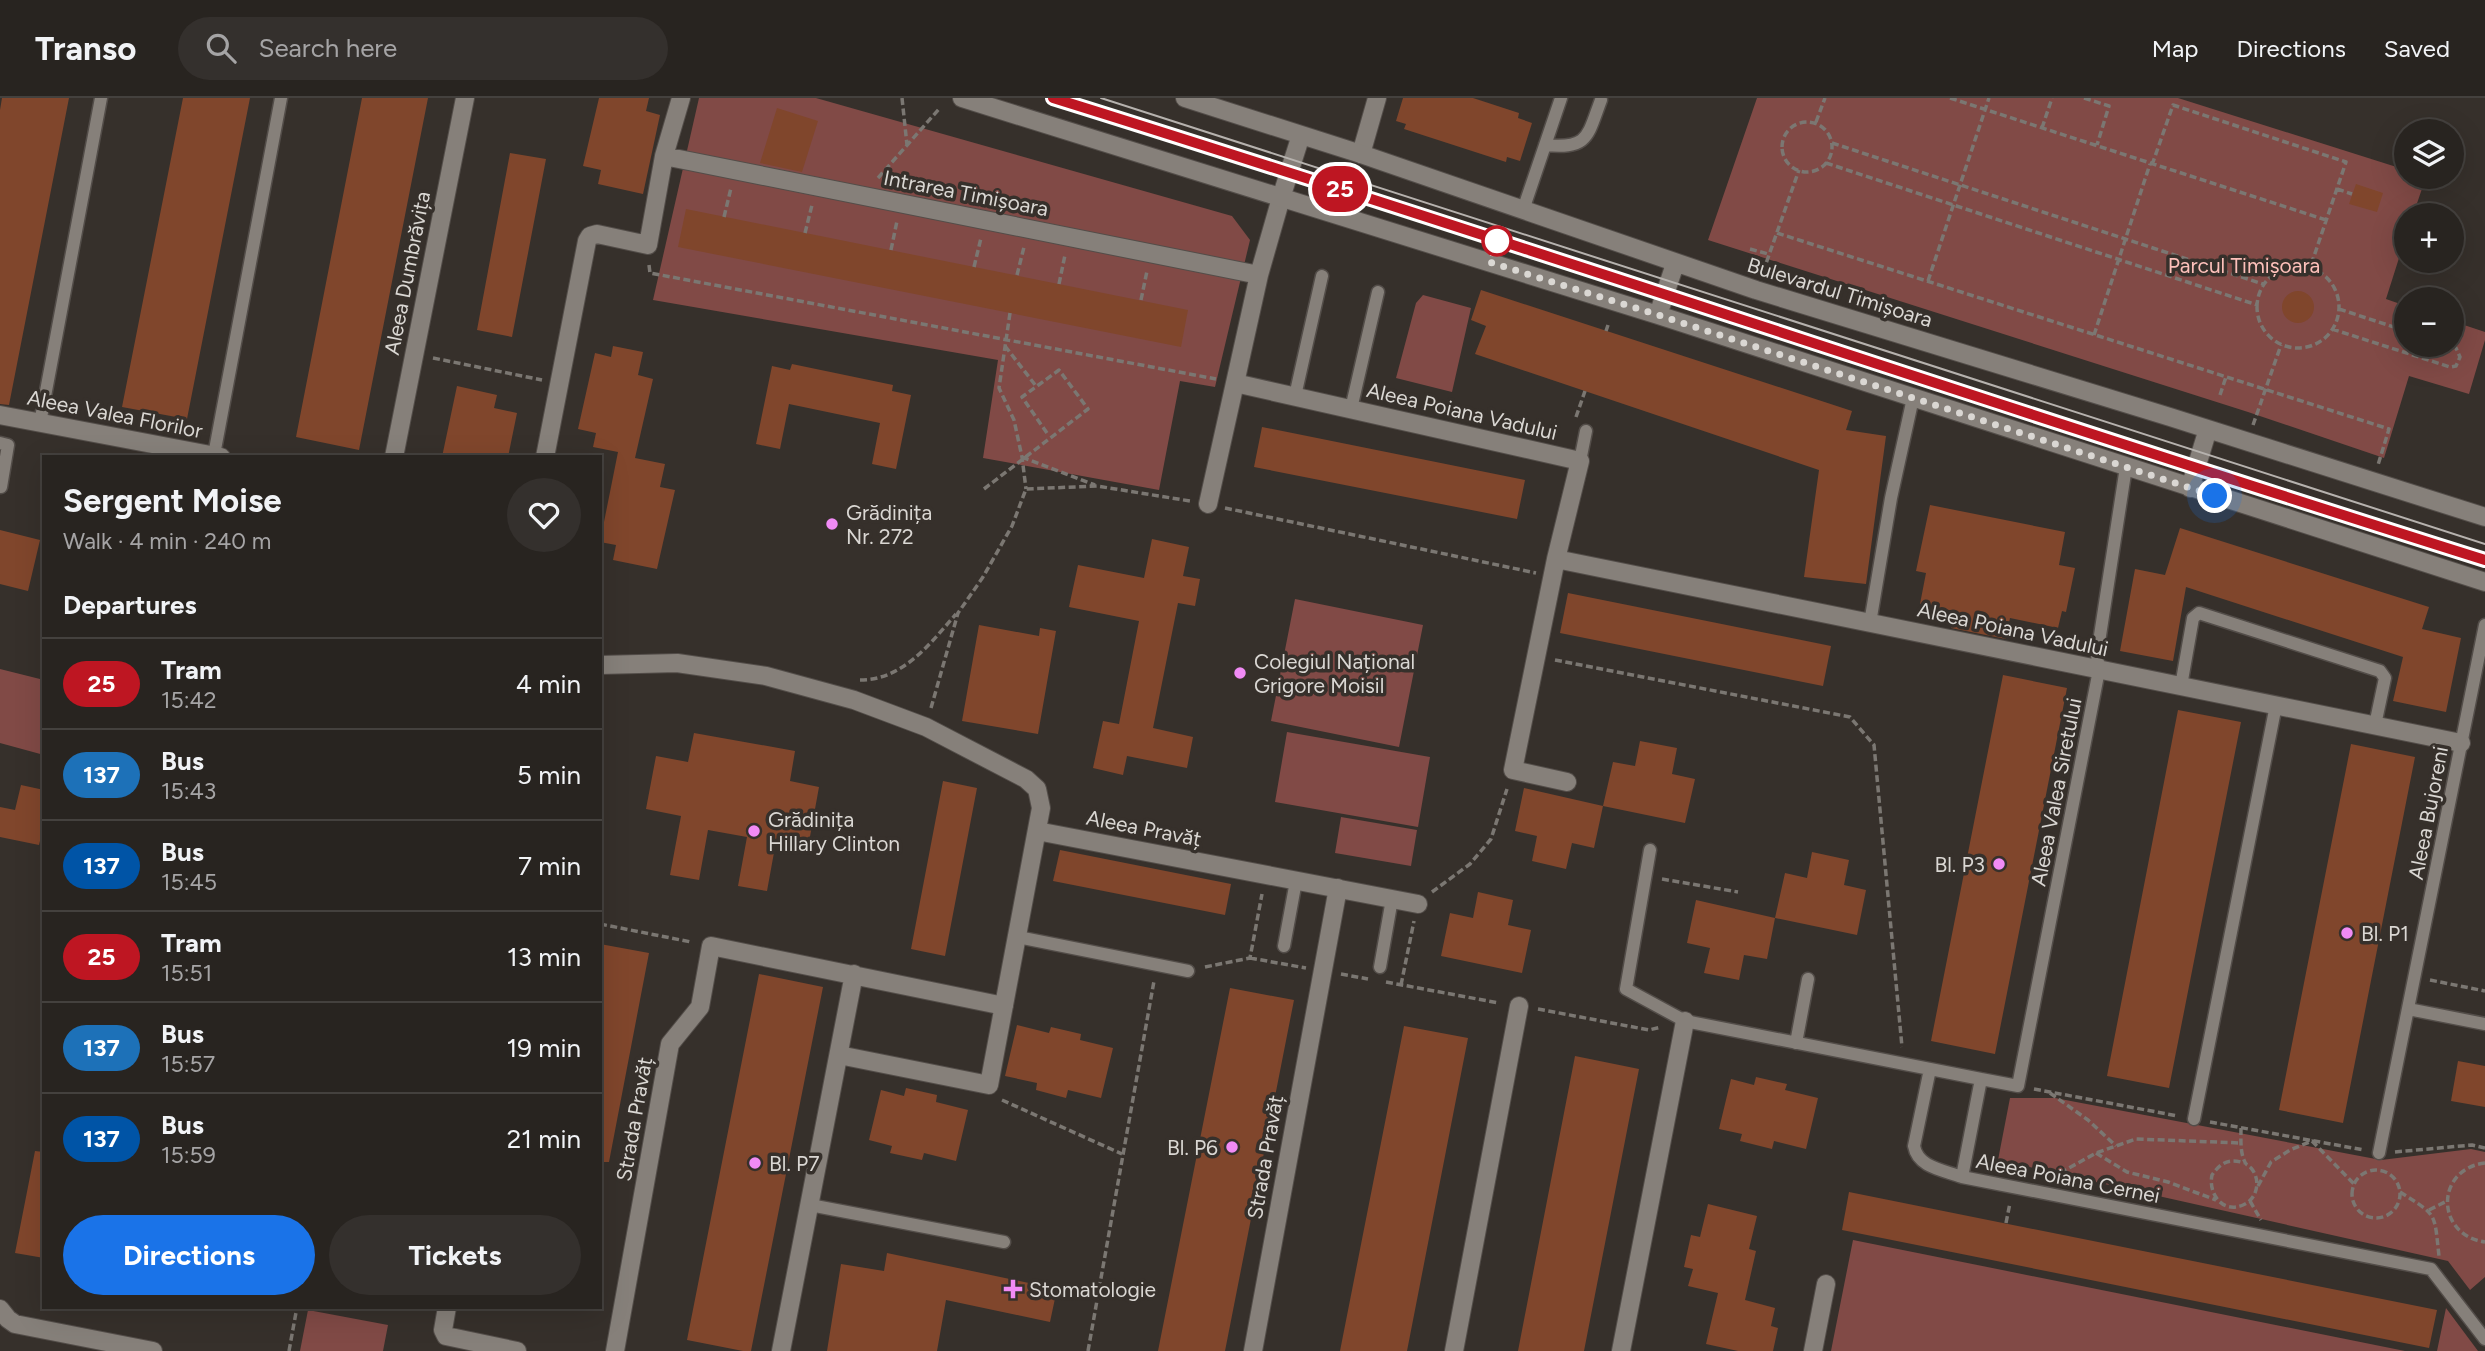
<!DOCTYPE html>
<html lang="en">
<head>
<meta charset="utf-8">
<style>
  body { margin:0; font-family:Figtree,sans-serif; background:#34302d; color:#f1f3f6; height:100vh; display:flex; flex-direction:column; font-size:26px; white-space:nowrap }
  * { box-sizing:border-box; margin:0 }
  p { font-size:23px; color:#a5a4a5 }
  .icon { flex:none; width:38px; height:38px; fill:none; stroke:currentColor; stroke-width:2; stroke-linecap:round; stroke-linejoin:round }
  .map { position:relative; flex:1; overflow:hidden }
  .details { position:absolute; left:42px; top:357px; width:560px; height:854px; display:flex; flex-direction:column; background:#282420; border-radius:0px; box-shadow:0 7px 28px #0002,0 0 0 2px #44413e }
  .details>* { flex:none }
  .badge { padding:0 14px; border-radius:23px; font-size:24px; line-height:46px }
  .buttons { position:absolute; left:2394px; top:21px; display:grid; gap:14px }
  .buttons a { display:grid; place-items:center; width:70px; height:70px; border-radius:50%; background:#282420; box-shadow:0 7px 28px #0002,0 0 0 2px #44413e; font-size:35px }
  .you { position:absolute; width:35px; height:35px; margin:-18px; border:5px solid #fff; border-radius:50%; background:#1a73e8; box-shadow:0 0 0 10px #1a73e833 }
  .map>.badge { position:absolute; translate:-50% -50%; box-shadow:0 0 0 4px #fff }
  h2 { padding:0 21px; font-size:26px; line-height:63px }
  .round { display:grid; place-items:center; flex:none; width:74px; height:74px; border-radius:37px; background:#34302d }
  .summary { display:flex; align-items:center; justify-content:space-between; height:119px; padding:0 21px }
  h1 { font-size:33px; font-weight:700; line-height:52px }
  .cta { display:flex; gap:14px; margin-top:auto; padding:14px 21px }
  .cta a { flex:1; height:80px; border-radius:42px; background:#1a73e8; color:#fff; font-size:28px; font-weight:700; line-height:80px; text-align:center }
  .cta a+a { background:#34302d; color:#f1f3f6 }
  ul { padding:0; list-style:none }
  li { display:flex; align-items:center; gap:21px; height:91px; padding:0 21px; border-top:2px solid #44413e }
  li div { flex:1 }
  li b { display:block; font-size:26px }
  li em { font-style:normal }
  li .badge { min-width:77px; font-weight:700; text-align:center }
  header { display:flex; align-items:center; gap:42px; box-sizing:border-box; height:98px; padding:0 35px; background:#282420; border-bottom:2px solid #44413e }
  header strong { font-size:33px }
  nav { display:flex; gap:38px; margin-inline-start:auto; font-size:24px }
  .search { width:490px; height:63px; background:#34302d; display:flex; align-items:center; gap:18px; box-sizing:border-box; padding:0 24px; border-radius:38px; color:#a5a4a5; font-size:26px }
  .map>svg:first-child { display:block }
</style>
</head>
<body>
<header>
<strong>Transo</strong>
<div class="search"><svg class="icon" aria-label="search" viewBox="0 0 24 24"><circle cx="10" cy="10" r="6"/><path d="M15 15l6 6"/></svg>Search here</div>
<nav><a>Map</a><a>Directions</a><a>Saved</a></nav>
</header>
<div class="map">
<svg width="2485" height="1253" viewBox="0 0 2485 1253">
  <rect width="100%" height="100%" fill="#36302b"/>
  <path fill="#814a46" d="M699,0H816L1232,118L1250,142L1215,289L1180,283L1159,392L983,360L998,262L653,202Z
    M1757,0H2178L2406,72V79H2426L2413,117H2406V138L2386,201L2406,208V247H2452V223L2485,234V242L2469,296L2409,278L2384,360L2248,314L1708,142Z
    M1423,197L1471,210L1452,294L1396,280L1416,205Z
    M1295,501L1423,527L1399,649L1271,623Z
    M0,571L44,582V657L0,645Z
    M1287,634L1430,659L1418,729L1275,704Z
    M1341,719L1417,732L1411,768L1335,755Z
    M2010,1000H2055L2381,1062L2471,1051L2485,1054V1179L2470,1192L2448,1163L1998,1062Z
    M1853,1142L2405,1253H1831Z
    M2446,1210L2478,1253H2437Z
    M308,1212L388,1227L383,1253H300Z"/>
  <path fill="#80462c" d="M2,0H69L9,307L0,306V12Z
    M183,0H250L187,321L122,309Z
    M362,0H428L359,352L296,339Z
    M599,0H649L646,13L660,17L643,96L598,86L601,72L583,68Z
    M1403,0H1473L1519,15L1518,20L1532,25L1520,63L1507,59L1506,64L1404,31L1406,26L1396,23Z
    M777,10L818,23L802,74L760,65Z
    M510,55L546,61L512,239L477,232Z
    M2356,86L2383,95L2377,114L2349,106Z
    M686,111L1188,212L1181,249L678,149Z
    M1481,192L1852,313L1846,332L1886,338L1866,486L1804,479L1819,372L1475,256L1486,228L1471,222Z
    M2282 209a16 16 0 1 1 32 0a16 16 0 1 1-32 0Z
    M613,248L643,254L638,277L653,281L635,360L665,366L660,389L675,392L657,471L613,462L616,447L600,444L618,354L593,349L596,335L578,331L595,255L611,259Z
    M792,266L893,287L892,293L911,297L896,371L872,366L880,325L789,306L780,351L756,346L772,268L790,272Z
    M457,288L497,297L494,310L517,315L508,359H442Z
    M1262,329L1525,382L1517,421L1254,369Z
    M1930,407L2065,434L2059,467L2075,470L2066,514L2062,513L2058,530L2010,520L2006,541L1951,530L1954,513L1920,506L1926,475L1916,473Z
    M2180,430L2429,509L2422,531L2461,540L2446,614L2393,603L2403,559L2186,489L2173,563L2120,553L2135,471L2165,477Z
    M0,432L40,442L28,493L0,486Z
    M1152,441L1189,449L1183,478L1200,481L1195,508L1178,505L1153,630L1193,639L1187,670L1127,658L1123,677L1093,670L1103,623L1119,626L1139,523L1069,509L1078,467L1144,480Z
    M1568,495L1831,548L1823,588L1560,535Z
    M979,527L1039,538L1040,530L1056,533L1038,636L962,623Z
    M2003,577L2067,590L1995,956L1931,943Z
    M2178,612L2241,624L2169,990L2107,978Z
    M694,635L795,653L790,683L819,689L809,744L777,738L767,793L738,788L747,739L708,732L699,782L670,777L681,718L646,711L656,658L688,664Z
    M1640,643L1677,650L1672,676L1695,681L1685,725L1603,708L1613,664L1635,668Z
    M2351,646L2415,659L2343,1025L2279,1012Z
    M943,683L977,690L945,858L911,851Z
    M21,687L44,692V726L39,747L0,739V709L15,712Z
    M1524,690L1603,708L1594,750L1572,745L1566,771L1532,763L1537,738L1515,733Z
    M1060,752L1231,786L1225,817L1053,783Z
    M1812,754L1849,762L1844,787L1866,792L1857,837L1775,820L1785,775L1807,780Z
    M1478,794L1513,802L1508,827L1531,832L1522,875L1441,858L1450,815L1473,820Z
    M1696,802L1775,820L1767,861L1744,857L1739,882L1704,875L1710,850L1687,845Z
    M600,846L649,855L609,1064H600Z
    M759,876L823,889L751,1253H743L687,1242Z
    M1230,890L1294,902L1225,1253H1158Z
    M1017,927L1049,935L1051,929L1081,936L1080,942L1113,950L1101,1000L1068,992L1066,1000L1036,992L1037,985L1005,978Z
    M1404,928L1468,940L1407,1253H1340Z
    M1575,958L1639,971L1584,1253H1518Z
    M2458,963L2485,968V1009L2451,1003Z
    M1756,979L1787,986L1785,992L1818,1000L1806,1051L1774,1043L1772,1051L1740,1043L1742,1036L1719,1031L1731,981L1754,987Z
    M906,990L937,997L936,1004L968,1012L956,1063L924,1055L922,1062L890,1055L892,1048L869,1042L881,992L904,998Z
    M35,1053L44,1054V1160L15,1155Z
    M1849,1094L2437,1212L2429,1250L1842,1132Z
    M1708,1106L1757,1118L1749,1151L1756,1153L1745,1202L1775,1210L1771,1228L1778,1230L1773,1253H1738L1706,1246L1718,1195L1688,1188L1693,1171L1684,1169L1691,1137L1700,1139Z
    M887,1155L1057,1191L1050,1224L946,1202L937,1253H827L841,1166L884,1173Z"/>
  <g fill="none" stroke-linecap="round" stroke-linejoin="round">
    <g stroke="#534d49" stroke-width="15">
      <path id="service" d="M1545,47C1589,51 1587,39 1601,2
        M1523,112L1561,0
        M1295,298L1322,178
        M1351,311L1378,194
        M40,325L101,0
        M0,345L8,347L1,389
        M214,357L281,0
        M1580,363L1586,333
        M1870,525L1891,400L1913,300
        M2181,588L2193,520L2199,515L2380,573L2385,580L2375,627
        M1650,752L1626,891L1685,923L1981,981L1962,1079L2431,1171L2485,1241
        M1018,839L1188,873
        M1284,848L1296,783
        M1380,869L1392,801
        M2408,911L2485,926
        M1796,945L1808,881
        M1930,971L1914,1048C1918,1070 1944,1072 1962,1079
        M1981,981L2018,988L2099,572L2097,557L2126,369
        M2194,1021L2276,607
        M2379,1055L2485,527
        M810,1107L1004,1144"/>
    </g>
    <g stroke="#534d49" stroke-width="20">
      <path id="minor" d="M1361,56L1377,0
        M664,58L1259,177
        M1281,100L1259,177L1235,285L1580,363L1556,461L2461,645
        M0,317L221,359
        M394,359L465,0
        M545,359L587,143L590,138L597,136L648,147L664,58L681,0
        M1208,406L1235,285
        M1556,461L1513,672L1567,684
        M600,567L677,565L766,578L854,602L926,629L1026,681L1037,691L1041,710L989,987L839,957
        M1037,733L1418,806
        M447,1209L443,1232L446,1238L517,1253
        M0,1211L8,1221L15,1226L153,1253
        M615,1253L670,946L700,909L711,848L1004,908
        M781,1253L854,876
        M1253,1253L1338,790
        M1454,1253L1519,908
        M1621,1253L1685,923
        M1813,1253L1826,1186"/>
    </g>
    <g stroke="#534d49" stroke-width="20">
      <path id="secondary" d="M962,0L1658,217L2485,484
        M1185,0L1361,56L1756,192L2170,319L2485,419
        M1281,100L1301,37
        M1658,217L1675,166
        M2190,390L2208,331"/>
    </g>
    <path stroke="#7b7772" stroke-width="3.5" stroke-dasharray="7 3.5" stroke-linecap="butt" d="M902,0L907,47
      M1950,0L2326,122
      M2084,0L2109,8L2097,47
      M1816,24L1825,0
      M1782 49a25 25 0 1 1 50 0a25 25 0 1 1-50 0Z
      M2042,30L2052,0
      M1832,45L2263,186
      M1826,65L2257,207
      M2152,67L2173,7L2346,64L2310,170
      M878,80L939,11
      M2337,91L2352,96
      M724,119L731,90
      M805,135L812,107
      M1777,135L2389,331L2378,367
      M1750,151L1768,156
      M891,152L897,123
      M649,167L650,175L1216,281
      M2257 209a41 41 0 1 1 82 0a41 41 0 1 1-82 0Z
      M974,169L981,140
      M1763,174L1799,72
      M1017,177L1024,149
      M1928,183L1989,0
      M1059,186L1065,157
      M1141,202L1147,173
      M2339,211L2406,233
      M1010,215L999,290L1014,322L1022,359L1026,391
      M2332,231L2450,269L2456,268L2460,259L2456,250L2449,247
      M1606,233L1608,227
      M2094,237L2150,66
      M1005,248L1036,288
      M433,260L542,282
      M2220,297L2226,279
      M1576,319L1585,293
      M2253,327L2281,247
      M1022,359L1095,387
      M984,391L1088,311L1059,272L1022,299L1049,338
      M1225,410L1536,475
      M1555,562L1850,619L1874,647L1902,949
      M860,582C903,582 930,546 956,516
      M931,610L958,515L983,479L1012,428L1026,391L1097,388L1190,403
      M1662,781L1738,794
      M1432,794L1470,766L1491,741L1507,691
      M600,826L691,844
      M1250,860L1306,870
      M1205,869L1250,860L1262,796
      M1341,876L1368,881
      M2430,882L2485,893
      M1386,884L1499,905
      M1401,887L1414,823
      M1538,911L1649,932L1661,929
      M2034,991L2178,1018
      M2050,995L2088,1022L2116,1048
      M1002,1002L1122,1056
      M2210,1024L2364,1052
      M2241,1030C2241,1039 2240,1053 2244,1062C2246,1068 2247,1066 2251,1070C2261,1081 2258,1101 2243,1107C2222,1116 2208,1095 2212,1077C2221,1064 2230,1060 2244,1065
      M2395,1054L2472,1047L2485,1050
      M2096,1055L2127,1074L2168,1084L2216,1102
      M2485,1065C2435,1071 2435,1137 2485,1144
      M2352 1096a24 24 0 1 1 48 0a24 24 0 1 1-48 0Z
      M2051,1080L2096,1055L2136,1041L2241,1045
      M2258,1088L2271,1064L2290,1052L2312,1043L2354,1086
      M2400,1094C2438,1118 2434,1114 2439,1158
      M2250,1103L2261,1122
      M2429,1112L2447,1103
      M2006,1125L2010,1105
      M289,1253L297,1209
      M1088,1253L1154,883"/>
    <use href="#service" stroke="#86807a" stroke-width="12"/>
    <use href="#minor" stroke="#86807a" stroke-width="18"/>
    <use href="#secondary" stroke="#86807a" stroke-width="18"/>
    <path stroke="#b6b2ae" stroke-width="2" d="M1054,0C1532,149 2007,311 2485,462
      M1101,0L2485,446"/>
  </g>
  <g fill="none" stroke-linecap="round" stroke-linejoin="round">
    <g stroke="#fff" stroke-width="16">
      <path id="line" d="M1053,0C1532,149 2007,312 2485,462"/>
    </g>
    <use href="#line" stroke="#be1622" stroke-width="10"/>
    <path stroke="#dad7d3" stroke-width="7" stroke-dasharray="0 12.6" d="M1497,143L1489,164L1658,217L2215,398"/>
  </g>
  <circle fill="#fff" stroke="#be1622" stroke-width="3.5" cx="1497" cy="143" r="14"/>
  <g fill="#f18bf5" stroke="#36302b" stroke-width="2.5">
    <circle cx="832" cy="426" r="7"/>
    <circle cx="1240" cy="575" r="7"/>
    <circle cx="754" cy="733" r="7"/>
    <circle cx="1999" cy="766" r="7"/>
    <circle cx="2347" cy="835" r="7"/>
    <circle cx="1232" cy="1049" r="7"/>
    <circle cx="755" cy="1065" r="7"/>
    <path d="M1009.5 1180.5h7v7h7v7h-7v7h-7v-7h-7v-7h7z"/>
  </g>
  <g text-anchor="middle" dominant-baseline="central" stroke-width="7" stroke-linejoin="round" paint-order="stroke">
    <g font-size="21" fill="#dad7d3" stroke="#36302b">
      <text transform="translate(966 95) rotate(11)">Intrarea Timișoara</text>
      <text transform="translate(407 175) rotate(-79)">Aleea Dumbrăvița</text>
      <text transform="translate(1840 194) rotate(17)">Bulevardul Timișoara</text>
      <text transform="translate(1462 313) rotate(13)">Aleea Poiana Vadului</text>
      <text transform="translate(115 316) rotate(11)">Aleea Valea Florilor</text>
      <text transform="translate(2013 531) rotate(12)">Aleea Poiana Vadului</text>
      <text transform="translate(2056 694) rotate(-79)">Aleea Valea Siretului</text>
      <text transform="translate(2428 715) rotate(-79)">Aleea Bujoreni</text>
      <text transform="translate(1144 730) rotate(11)">Aleea Pravăț</text>
      <text transform="translate(634 1021) rotate(-80)">Strada Pravăț</text>
      <text transform="translate(1265 1059) rotate(-80)">Strada Pravăț</text>
      <text transform="translate(2068 1080) rotate(11)">Aleea Poiana Cernei</text>
    </g>
    <g font-size="21" fill="#fdc0ba" stroke="#36302b">
      <text x="2244" y="167">Parcul Timișoara</text>
    </g>
    <g font-size="21" fill="#dad7d3" stroke="#36302b" text-anchor="start">
      <text x="846" y="414">Grădinița<tspan x="846" dy="24">Nr. 272</tspan></text>
      <text x="1254" y="563">Colegiul Național<tspan x="1254" dy="24">Grigore Moisil</tspan></text>
      <text x="768" y="721">Grădinița<tspan x="768" dy="24">Hillary Clinton</tspan></text>
      <text x="1985" y="766" text-anchor="end">Bl. P3</text>
      <text x="2361" y="835">Bl. P1</text>
      <text x="1218" y="1049" text-anchor="end">Bl. P6</text>
      <text x="769" y="1065">Bl. P7</text>
      <text x="1029" y="1191">Stomatologie</text>
    </g>
  </g>
</svg>
<div class="buttons">
<a><svg class="icon" aria-label="layers" viewBox="0 0 24 24"><path d="M12 4l9 5-9 5-9-5zM3 14l9 5 9-5"/></svg></a>
<a>+</a>
<a>−</a>
</div>
<div class="you" style="left:2215px;top:398px"></div>
<b class="badge" style="left:1340px;top:91px;background:#be1622;color:#fff">25</b>
<section class="details">
<div class="summary"><div><h1>Sergent Moise</h1><p>Walk · 4 min · 240 m</p></div><a class="round"><svg class="icon" aria-label="heart" viewBox="0 0 24 24"><path d="M12 20l-8-8c-3-5 5-10 8-4 3-6 11-1 8 4z"/></svg></a></div>
<h2>Departures</h2>
<ul>
<li><span class="badge" style="background:#be1622;color:#fff">25</span><div><b>Tram</b><p>15:42</p></div><em>4 min</em></li>
<li><span class="badge" style="background:#1d71b8;color:#fff">137</span><div><b>Bus</b><p>15:43</p></div><em>5 min</em></li>
<li><span class="badge" style="background:#0054a6;color:#fff">137</span><div><b>Bus</b><p>15:45</p></div><em>7 min</em></li>
<li><span class="badge" style="background:#be1622;color:#fff">25</span><div><b>Tram</b><p>15:51</p></div><em>13 min</em></li>
<li><span class="badge" style="background:#1d71b8;color:#fff">137</span><div><b>Bus</b><p>15:57</p></div><em>19 min</em></li>
<li><span class="badge" style="background:#0054a6;color:#fff">137</span><div><b>Bus</b><p>15:59</p></div><em>21 min</em></li>
</ul>
<div class="cta"><a>Directions</a><a>Tickets</a></div>
</section>
</div>
</body>
</html>
